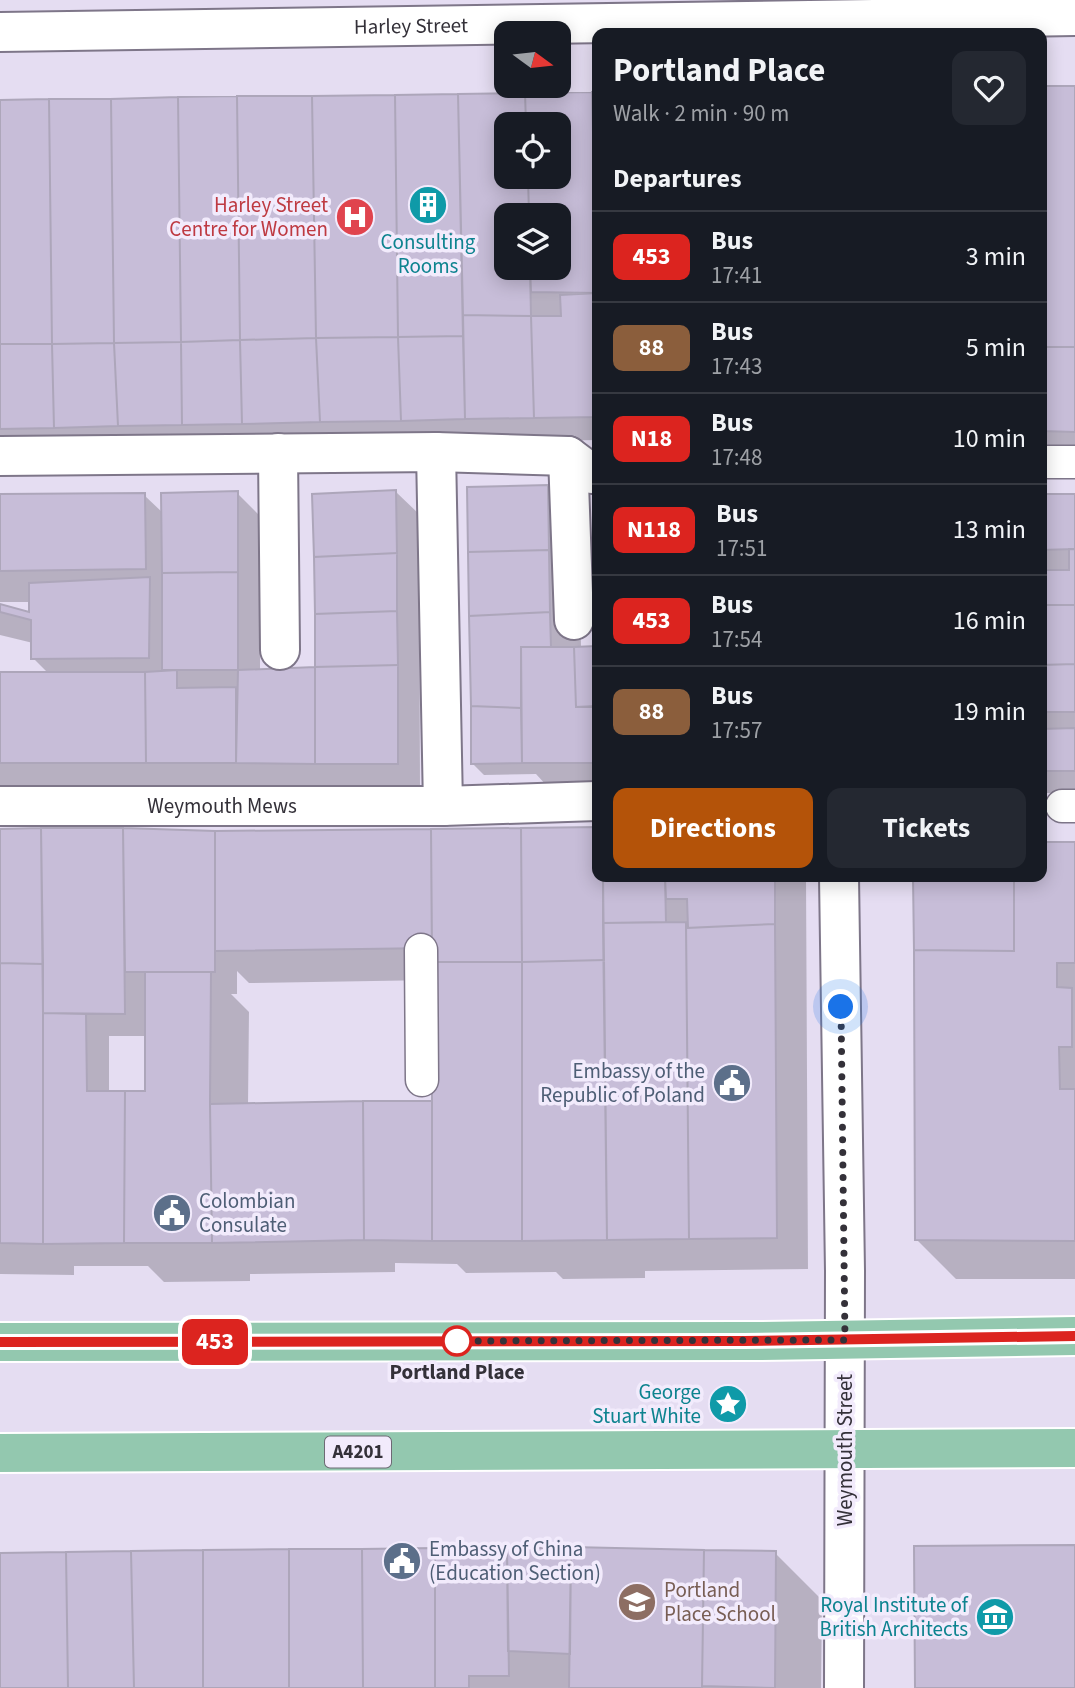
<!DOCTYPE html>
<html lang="en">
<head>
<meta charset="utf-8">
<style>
  body { margin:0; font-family:"Source Sans 3",sans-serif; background:#242831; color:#f1f3f6; height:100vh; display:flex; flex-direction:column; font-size:26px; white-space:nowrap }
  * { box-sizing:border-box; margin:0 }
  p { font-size:23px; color:#9ea1a6 }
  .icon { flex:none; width:38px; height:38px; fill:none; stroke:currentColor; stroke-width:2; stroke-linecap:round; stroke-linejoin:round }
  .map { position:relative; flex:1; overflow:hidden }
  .drawer { position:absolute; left:592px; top:28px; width:455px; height:854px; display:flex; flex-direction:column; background:#171b24; border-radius:14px; box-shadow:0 4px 18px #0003 }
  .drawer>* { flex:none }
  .badge { padding:0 14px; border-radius:10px; font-size:24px; line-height:46px }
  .needle { width:46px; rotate:105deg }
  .fabs { position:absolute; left:494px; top:21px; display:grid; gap:14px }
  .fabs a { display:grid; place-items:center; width:77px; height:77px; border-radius:14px; background:#171b24; box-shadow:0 4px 18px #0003; font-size:35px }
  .you { position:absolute; width:35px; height:35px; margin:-18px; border:5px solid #fff; border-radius:50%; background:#1a73e8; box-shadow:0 0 0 10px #1a73e833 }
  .map>.badge { position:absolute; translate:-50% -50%; box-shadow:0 0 0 4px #fff }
  h2 { padding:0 21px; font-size:26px; line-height:63px }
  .round { display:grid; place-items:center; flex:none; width:74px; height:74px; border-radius:14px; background:#242831 }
  .overview { display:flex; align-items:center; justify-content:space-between; height:119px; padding:0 21px }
  h1 { font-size:33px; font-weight:700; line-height:52px }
  .button { display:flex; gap:14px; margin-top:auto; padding:14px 21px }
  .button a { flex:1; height:80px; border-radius:14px; background:#b45309; color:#fff; font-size:28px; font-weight:700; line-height:80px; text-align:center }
  .button a+a { background:#242831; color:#f1f3f6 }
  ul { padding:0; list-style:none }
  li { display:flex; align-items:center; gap:21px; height:91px; padding:0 21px; border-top:2px solid #363941 }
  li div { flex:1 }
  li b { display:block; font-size:26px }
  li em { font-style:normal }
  li .badge { min-width:77px; font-weight:700; text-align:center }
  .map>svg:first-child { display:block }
</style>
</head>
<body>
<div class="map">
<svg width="1075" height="1688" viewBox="0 0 1075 1688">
  <rect width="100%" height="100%" fill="#e5ddf2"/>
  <path fill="#0003" fill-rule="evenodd" d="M1041,87H1075V453H1041V496L1075,495V793H1041Z
    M597,93V440L0,452V101ZM506,124H558V177H506ZM506,215H558V268H506Z
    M547,486L570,509L580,584L581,648H597V785L547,786L536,774L484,775L473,764Z
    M396,492L419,514L420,786H347V795H269L260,786L177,785V795L0,794V674H49L33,658V643L0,635V646V606L31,614V602H0V495H144L163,513L237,493L260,516V671L316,669Z
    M0,830L215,833L597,877H806L808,1269L645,1271V1278L563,1279L556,1272L466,1273L457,1264L395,1263V1272L250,1274V1281L164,1282L148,1266H74V1275L0,1274ZM237,971L249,983L434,980V1105H248L249,1012L231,994H237ZM109,1036H147V1092L109,1093Z
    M1075,844V1279H956L917,1240L915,877H1041Z
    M775,1553L822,1600L821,1688H0V1555Z"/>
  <path fill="#c7bdd8" stroke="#ada6ba" stroke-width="2" d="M1041,86H1075V347H1041Z
    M592,92H597V245Z
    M592,92L597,293L531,292L530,268H558V215H529L528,177H558V124H526L525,93Z
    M525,93L526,124H506V177H528L529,215H506V268H530L531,316L463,315L458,94Z
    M458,94L463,336L398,337L395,95Z
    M395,95L398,337L316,338L312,96Z
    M237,96H312L316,338L240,340Z
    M237,96L240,340L181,342L178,97Z
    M178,97L181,342L114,343L111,99Z
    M49,99H111L114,343L52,344Z
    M49,99L52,344H0V100Z
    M597,293V417L534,418L531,316H561L560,295Z
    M463,315L531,316L534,418L465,419Z
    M463,336L465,419L401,421L398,337Z
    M398,337L401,421L320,422L316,338Z
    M316,338L320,422L242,424L240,340Z
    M240,340L242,424L182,425L181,342Z
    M181,342L182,425L118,426L114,343Z
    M114,343L118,426L54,428L52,344Z
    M0,344H52L54,428L0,429Z
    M1041,347H1075V432L1041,431Z
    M548,485L549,550L468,552L467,487Z
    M396,490L397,553L314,557L312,494Z
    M238,491V572L162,573L161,493Z
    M145,493L146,569L0,571V494Z
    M1041,494H1075V549L1041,550Z
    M1069,549H1075V605H1041V570H1069Z
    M549,550L550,612L469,616L468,552Z
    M397,553V611L315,614L314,557Z
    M238,572V670H162V573Z
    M150,577L149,658L31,659V620L0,612V604L29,612V583Z
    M1041,605H1075V664L1041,665Z
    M397,611L398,665L315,667V614Z
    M550,612L551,647H521V708L471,706L469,616Z
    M597,646V706L576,707L574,647Z
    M521,647H574L576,707H597V763H522Z
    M1075,664V712H1041V665Z
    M398,665V764H315V667Z
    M315,667V764L236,763L238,670Z
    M177,670V688L236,687V763H146L145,672Z
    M0,672H145L146,763H0Z
    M471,706L521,708L522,763L471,764Z
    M1075,728V771H1041V729Z
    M597,827V877H603L604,960L522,962L521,828Z
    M41,828L43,964L0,963V829Z
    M41,828H123L125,1014L43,1013Z
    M123,828L215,831V972H125Z
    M521,828L522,962H432L431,829Z
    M431,829L432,948L215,951V831Z
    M1041,842H1075V963H1057V987L1072,988V1047H1059L1060,1089H1075V1241L915,1240L914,950L1014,951V877H1041Z
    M603,877H665L666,922L603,923Z
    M665,877H775V924L688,928L687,899H666Z
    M913,877H1014V951L914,950Z
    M686,922L689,1239L607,1240L603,923Z
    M775,924L777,1238L689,1239L686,928Z
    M604,960L607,1240L522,1241V962Z
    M432,962H522V1241H432Z
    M0,963L43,964V1244L0,1243Z
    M145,972H211L210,1104L212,1243H124L125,1091H145Z
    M43,1013L86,1014L87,1091H125L124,1243L43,1244Z
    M363,1101L364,1240L212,1243L210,1104Z
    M363,1101H432V1241L364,1240Z
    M1075,1545V1688H915L914,1546Z
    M571,1547L704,1550L702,1688H569Z
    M571,1547L570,1654L508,1651L507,1549Z
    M435,1548L507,1549L509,1676H469V1688H435Z
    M435,1548V1688H363L362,1549Z
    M289,1549H362L363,1688H289Z
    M289,1549V1688H203V1550Z
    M203,1550V1688H134L131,1551Z
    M704,1550L776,1551L775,1688L702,1686Z
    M131,1551L134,1688H68L66,1552Z
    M66,1552L68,1688H0V1553Z"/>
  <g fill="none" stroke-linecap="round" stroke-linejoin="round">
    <g stroke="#7e7689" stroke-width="35">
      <path id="service" d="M1041,462H1075
        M1062,806H1075
        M421,950L422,1080"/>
    </g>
    <g stroke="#7e7689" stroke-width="42">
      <g id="minor">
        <path d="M436,452L443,806"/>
        <path d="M278,453L280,650"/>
        <path d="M0,456L436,452L568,456L592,474H597"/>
        <path d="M568,456L574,620"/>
        <path id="s1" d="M0,806H443L597,801"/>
      </g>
    </g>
    <g stroke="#7e7689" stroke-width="42">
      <g id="tertiary">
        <path id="s2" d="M0,32L1075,16"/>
        <path d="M839,877L845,1271L844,1688"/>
      </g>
    </g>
    <g stroke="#fff" stroke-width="42">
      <path id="primary" d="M0,1342L759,1341L1075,1336
        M0,1453L1075,1448"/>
    </g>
    <use href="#service" stroke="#fff" stroke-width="32"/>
    <use href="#minor" stroke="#fff" stroke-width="38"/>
    <use href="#tertiary" stroke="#fff" stroke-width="38"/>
    <use href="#primary" stroke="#93c8af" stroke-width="38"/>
  </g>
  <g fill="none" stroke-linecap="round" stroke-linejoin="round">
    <g stroke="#fff" stroke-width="16">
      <path id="line" d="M0,1342L744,1341L1075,1336"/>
    </g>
    <use href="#line" stroke="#dc241f" stroke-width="10"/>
    <path stroke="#343139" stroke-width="7" stroke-dasharray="0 12.6" d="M457,1341H455L845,1340L841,1007"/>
  </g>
  <defs>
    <g id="building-disc" transform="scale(2.0125)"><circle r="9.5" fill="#0f9aa8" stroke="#f2ebfc"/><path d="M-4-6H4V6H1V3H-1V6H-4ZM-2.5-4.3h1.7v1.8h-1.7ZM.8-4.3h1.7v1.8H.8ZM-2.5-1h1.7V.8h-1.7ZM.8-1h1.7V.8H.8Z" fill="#fff"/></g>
    <g id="hospital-disc" transform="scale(2.0125)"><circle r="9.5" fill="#e0444e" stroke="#f2ebfc"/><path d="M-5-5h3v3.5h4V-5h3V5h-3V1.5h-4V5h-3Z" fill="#fff"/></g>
    <g id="civic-disc" transform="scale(2.0125)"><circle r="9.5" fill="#5c6f8a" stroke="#f2ebfc"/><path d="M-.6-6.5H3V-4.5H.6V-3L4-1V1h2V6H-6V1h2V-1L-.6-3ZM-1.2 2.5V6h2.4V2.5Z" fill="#fff"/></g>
    <g id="sight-disc" transform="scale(2.0125)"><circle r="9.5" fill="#0f9aa8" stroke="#f2ebfc"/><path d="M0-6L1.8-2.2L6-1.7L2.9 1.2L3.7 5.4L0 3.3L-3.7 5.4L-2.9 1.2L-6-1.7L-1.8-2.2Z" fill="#fff"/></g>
    <g id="school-disc" transform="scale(2.0125)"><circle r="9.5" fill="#8d6e63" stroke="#f2ebfc"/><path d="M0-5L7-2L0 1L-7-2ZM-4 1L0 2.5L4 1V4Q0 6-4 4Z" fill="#fff"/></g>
    <g id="museum-disc" transform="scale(2.0125)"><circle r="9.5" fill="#0f9aa8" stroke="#f2ebfc"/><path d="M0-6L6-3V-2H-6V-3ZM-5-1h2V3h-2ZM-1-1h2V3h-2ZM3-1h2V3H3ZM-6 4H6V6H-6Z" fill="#fff"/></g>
  </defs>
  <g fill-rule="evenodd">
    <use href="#building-disc" x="428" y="205"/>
    <use href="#hospital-disc" x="355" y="217"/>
    <use href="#civic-disc" x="732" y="1083"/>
    <use href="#civic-disc" x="172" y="1213"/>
    <use href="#sight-disc" x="728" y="1404"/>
    <use href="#civic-disc" x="402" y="1561"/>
    <use href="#school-disc" x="637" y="1602"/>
    <use href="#museum-disc" x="995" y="1617"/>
  </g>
  <circle fill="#fff" stroke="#dc241f" stroke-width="3.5" cx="457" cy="1341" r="14"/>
  <g text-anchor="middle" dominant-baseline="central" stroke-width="7" stroke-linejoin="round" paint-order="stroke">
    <rect fill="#f2ebfc" stroke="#6d6974" stroke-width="2" x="325" y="1436.5" width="66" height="31" rx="5"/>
    <g font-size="19" font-weight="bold" fill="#343139">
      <text x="358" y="1452">A4201</text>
    </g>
    <g font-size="21" fill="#343139" stroke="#f2ebfc">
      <text stroke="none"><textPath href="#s2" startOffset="411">Harley Street</textPath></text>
      <text stroke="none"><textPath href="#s1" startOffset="222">Weymouth Mews</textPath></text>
      <text transform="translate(845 1450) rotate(-90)">Weymouth Street</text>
    </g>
    <g font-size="21" fill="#be3a42" stroke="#f2ebfc" text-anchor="end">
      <text x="328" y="205">Harley Street<tspan x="328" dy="24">Centre for Women</tspan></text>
    </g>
    <g font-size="21" fill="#0d838f" stroke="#f2ebfc" text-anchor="end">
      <text x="428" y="242" text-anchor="middle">Consulting<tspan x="428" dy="24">Rooms</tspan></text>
      <text x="701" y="1392">George<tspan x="701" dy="24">Stuart White</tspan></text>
      <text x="968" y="1605">Royal Institute of<tspan x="968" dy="24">British Architects</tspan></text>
    </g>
    <g font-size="21" fill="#4e5e75" stroke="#f2ebfc" text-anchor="start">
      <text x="705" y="1071" text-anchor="end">Embassy of the<tspan x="705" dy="24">Republic of Poland</tspan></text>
      <text x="199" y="1201">Colombian<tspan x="199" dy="24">Consulate</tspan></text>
      <text x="429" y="1549">Embassy of China<tspan x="429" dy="24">(Education Section)</tspan></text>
    </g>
    <g font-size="21" font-weight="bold" fill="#343139" stroke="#f2ebfc">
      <text x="457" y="1372">Portland Place</text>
    </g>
    <g font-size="21" fill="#785e54" stroke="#f2ebfc" text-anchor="start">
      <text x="664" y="1590">Portland<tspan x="664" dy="24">Place School</tspan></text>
    </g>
  </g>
</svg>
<div class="fabs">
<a><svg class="needle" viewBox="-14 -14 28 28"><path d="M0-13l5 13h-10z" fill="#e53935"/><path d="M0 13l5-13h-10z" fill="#9ea1a6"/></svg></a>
<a><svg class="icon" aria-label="locate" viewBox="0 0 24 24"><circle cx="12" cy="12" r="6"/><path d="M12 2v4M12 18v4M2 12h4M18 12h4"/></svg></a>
<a><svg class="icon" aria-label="layers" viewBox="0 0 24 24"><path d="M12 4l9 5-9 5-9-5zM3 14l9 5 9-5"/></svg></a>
</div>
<div class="you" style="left:841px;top:1007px"></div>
<b class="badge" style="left:215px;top:1342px;background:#dc241f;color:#fff">453</b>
<section class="drawer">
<div class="overview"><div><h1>Portland Place</h1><p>Walk · 2 min · 90 m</p></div><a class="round"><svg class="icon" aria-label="heart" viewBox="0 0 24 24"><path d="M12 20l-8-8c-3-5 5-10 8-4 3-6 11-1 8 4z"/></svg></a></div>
<h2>Departures</h2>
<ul>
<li><span class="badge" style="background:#dc241f;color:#fff">453</span><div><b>Bus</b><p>17:41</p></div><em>3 min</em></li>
<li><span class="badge" style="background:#8b5e3c;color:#fff">88</span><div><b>Bus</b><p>17:43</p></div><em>5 min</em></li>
<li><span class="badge" style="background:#dc241f;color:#fff">N18</span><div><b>Bus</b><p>17:48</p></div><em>10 min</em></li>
<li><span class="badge" style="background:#dc241f;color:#fff">N118</span><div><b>Bus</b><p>17:51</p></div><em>13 min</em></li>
<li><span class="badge" style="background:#dc241f;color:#fff">453</span><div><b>Bus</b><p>17:54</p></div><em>16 min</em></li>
<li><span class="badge" style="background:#8b5e3c;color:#fff">88</span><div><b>Bus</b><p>17:57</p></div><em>19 min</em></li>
</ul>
<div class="button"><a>Directions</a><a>Tickets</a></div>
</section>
</div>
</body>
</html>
